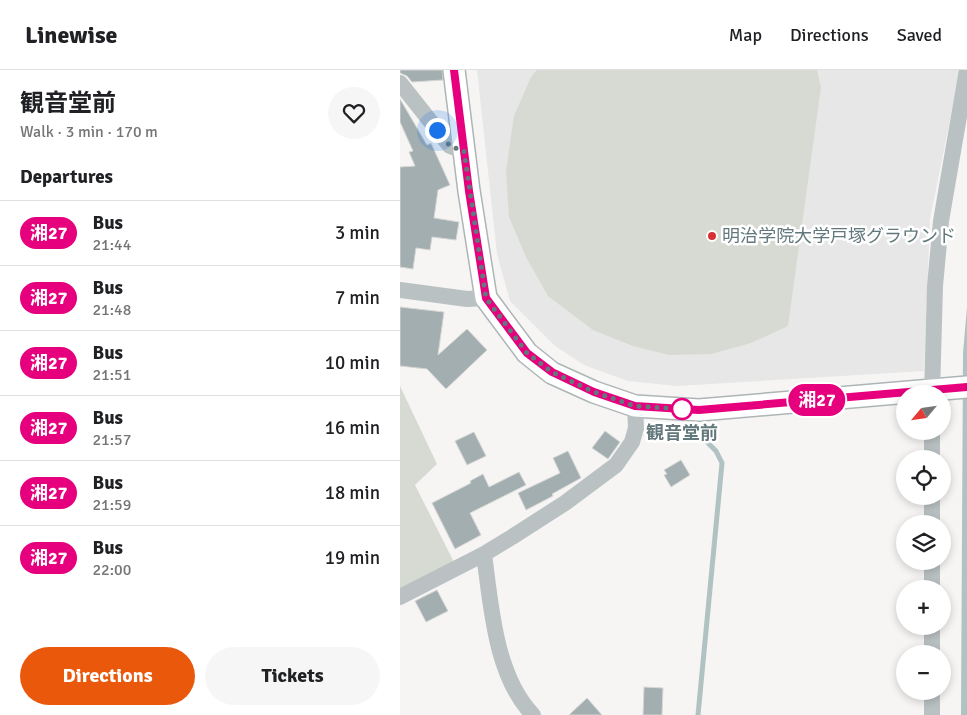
<!DOCTYPE html>
<html lang="en">
<head>
<meta charset="utf-8">
<style>
  body { margin:0; font-family:Signika,"Noto Sans JP",sans-serif; background:#f6f6f6; color:#202124; height:100vh; display:flex; flex-direction:column; font-size:19px; white-space:nowrap }
  * { box-sizing:border-box; margin:0 }
  p { font-size:16px; color:#757577 }
  .icon { flex:none; width:28px; height:28px; fill:none; stroke:currentColor; stroke-width:2; stroke-linecap:round; stroke-linejoin:round }
  .map { position:relative; flex:1; overflow:hidden }
  .details { display:flex; flex-direction:column; background:#fff; width:400px }
  .details>* { flex:none }
  .badge { padding:0 10px; border-radius:16px; font-size:18px; line-height:32px }
  .needle { width:32px; rotate:241deg }
  .buttons { position:absolute; left:496px; top:315px; display:grid; gap:10px }
  .buttons a { display:grid; place-items:center; width:55px; height:55px; border-radius:50%; background:#fff; box-shadow:0 2px 8px #0003; font-size:25px }
  .you { position:absolute; width:25px; height:25px; margin:-12px; border:4px solid #fff; border-radius:50%; background:#1a73e8; box-shadow:0 0 0 8px #1a73e833 }
  .map>.badge { position:absolute; translate:-50% -50%; box-shadow:0 0 0 2px #fff }
  h2 { padding:0 20px; font-size:19px; line-height:45px }
  .round { display:grid; place-items:center; flex:none; width:52px; height:52px; border-radius:26px; background:#f6f6f6 }
  .summary { display:flex; align-items:center; justify-content:space-between; height:85px; padding:0 20px }
  h1 { font-size:24px; font-weight:700; line-height:38px }
  .primary-button { display:flex; gap:10px; margin-top:auto; padding:10px 20px }
  .primary-button a { flex:1; height:58px; border-radius:30px; background:#ea580c; color:#fff; font-size:20px; font-weight:700; line-height:58px; text-align:center }
  .primary-button a+a { background:#f6f6f6; color:#202124 }
  ul { padding:0; list-style:none }
  li { display:flex; align-items:center; gap:15px; height:65px; padding:0 20px; border-top:1px solid #e0e0e0 }
  li div { flex:1 }
  li b { display:block; font-size:19px }
  li em { font-style:normal }
  li .badge { min-width:55px; font-weight:700; text-align:center }
  header { display:flex; align-items:center; gap:30px; box-sizing:border-box; height:70px; padding:0 25px; background:#fff; border-bottom:1px solid #e0e0e0 }
  header strong { font-size:24px }
  nav { display:flex; gap:28px; margin-inline-start:auto; font-size:18px }
  main { display:flex; flex:1; min-height:0 }
  .map>svg:first-child { display:block }
</style>
</head>
<body>
<header>
<strong>Linewise</strong>
<nav><a>Map</a><a>Directions</a><a>Saved</a></nav>
</header>
<main>
<section class="details">
<div class="summary"><div><h1>観音堂前</h1><p>Walk · 3 min · 170 m</p></div><a class="round"><svg class="icon" aria-label="heart" viewBox="0 0 24 24"><path d="M12 20l-8-8c-3-5 5-10 8-4 3-6 11-1 8 4z"/></svg></a></div>
<h2>Departures</h2>
<ul>
<li><span class="badge" style="background:#e6007e;color:#fff">湘27</span><div><b>Bus</b><p>21:44</p></div><em>3 min</em></li>
<li><span class="badge" style="background:#e6007e;color:#fff">湘27</span><div><b>Bus</b><p>21:48</p></div><em>7 min</em></li>
<li><span class="badge" style="background:#e6007e;color:#fff">湘27</span><div><b>Bus</b><p>21:51</p></div><em>10 min</em></li>
<li><span class="badge" style="background:#e6007e;color:#fff">湘27</span><div><b>Bus</b><p>21:57</p></div><em>16 min</em></li>
<li><span class="badge" style="background:#e6007e;color:#fff">湘27</span><div><b>Bus</b><p>21:59</p></div><em>18 min</em></li>
<li><span class="badge" style="background:#e6007e;color:#fff">湘27</span><div><b>Bus</b><p>22:00</p></div><em>19 min</em></li>
</ul>
<div class="primary-button"><a>Directions</a><a>Tickets</a></div>
</section>
<div class="map">
<svg width="567" height="645" viewBox="0 0 567 645">
  <rect width="100%" height="100%" fill="#f6f5f3"/>
  <path fill="#e6e7e6" d="M77,0H560L530,149L524,301L277,316L228,311L184,295L155,276L110,231L97,184Z"/>
  <path fill="#d7dad2" d="M137,0H417L421,17L388,256L351,273L311,284L269,285L233,276L193,260L148,226L126,187L109,147L106,101L114,46L131,7Z
    M0,316L37,394L15,415L57,498L0,527Z"/>
  <path fill="#b1c2c3" d="M567,237V645H561L563,283Z"/>
  <g fill="none" stroke-linecap="round" stroke-linejoin="round">
    <path stroke="#b1c2c3" stroke-width="5" d="M293,358L316,381L322,393L298,645"/>
  </g>
  <path fill="#a2aeb0" stroke="#d7d7d5" d="M0,0H42L43,10L12,12L7,6L0,3Z
    M0,29L27,75L31,73L50,115L38,120L34,148L59,152L56,170L32,167L30,180L16,178L13,199L0,197V97L15,96L9,82L13,81L0,52Z
    M0,237L44,242L38,285L67,259L87,280L46,319L27,299L0,296Z
    M205,361L220,372L208,389L192,378Z
    M74,362L86,386L67,395L55,371Z
    M168,381L181,408L152,424L153,426L126,440L118,423L160,403L153,388Z
    M281,390L290,405L271,417L264,405L267,404L264,400Z
    M119,402L126,415L70,443L81,465L55,479L32,433L71,413L70,411L83,404L89,417Z
    M37,520L48,541L26,552L15,531Z
    M244,617L263,618L262,645H243Z
    M187,628L202,645H169Z"/>
  <g fill="none" stroke-linecap="round" stroke-linejoin="round">
    <g stroke="#aeb5b7" stroke-width="24">
      <path id="major" d="M54,0L69,121L86,228L127,283L152,303L194,322L235,336L299,340L567,317"/>
    </g>
    <path stroke="#bac1c2" stroke-width="16" d="M0,13L50,76L64,81
      M0,220L67,229L86,228
      M532,324L535,216L541,151L567,0
      M532,389V361
      M532,454V426
      M84,484C91,535 95,606 133,645
      M532,519V491
      M0,527L84,484L112,467L165,433L216,395L232,372L236,358L235,336
      M532,584V556
      M532,645V621"/>
    <use href="#major" stroke="#fff" stroke-width="21"/>
  </g>
  <g fill="none" stroke-linecap="round" stroke-linejoin="round">
    <g stroke="#fff" stroke-width="11">
      <path id="line" d="M54,0L69,121L86,228L127,283L152,302L194,322L235,336L299,340L567,317"/>
    </g>
    <use href="#line" stroke="#e6007e" stroke-width="8"/>
    <path stroke="#63787c" stroke-width="5" stroke-dasharray="0 9" d="M37,60L50,76L64,81L86,228L127,283L152,302L194,322L235,336L282,339"/>
  </g>
  <circle fill="#d73137" stroke="#fff" stroke-width="2" cx="312" cy="166" r="5"/>
  <circle fill="#fff" stroke="#e6007e" stroke-width="2.5" cx="282" cy="339" r="10"/>
  <g text-anchor="middle" dominant-baseline="central" stroke-width="5" stroke-linejoin="round" paint-order="stroke">
    <g font-size="18" fill="#63787c" stroke="#fff" text-anchor="start">
      <text x="322" y="166">明治学院大学戸塚グラウンド</text>
    </g>
    <g font-size="18" font-weight="bold" fill="#63787c" stroke="#fff">
      <text x="282" y="363">観音堂前</text>
    </g>
  </g>
</svg>
<div class="buttons">
<a><svg class="needle" viewBox="-14 -14 28 28"><path d="M0-13l5 13h-10z" fill="#e53935"/><path d="M0 13l5-13h-10z" fill="#757577"/></svg></a>
<a><svg class="icon" aria-label="locate" viewBox="0 0 24 24"><circle cx="12" cy="12" r="6"/><path d="M12 2v4M12 18v4M2 12h4M18 12h4"/></svg></a>
<a><svg class="icon" aria-label="layers" viewBox="0 0 24 24"><path d="M12 4l9 5-9 5-9-5zM3 14l9 5 9-5"/></svg></a>
<a>+</a>
<a>−</a>
</div>
<div class="you" style="left:37px;top:60px"></div>
<b class="badge" style="left:417px;top:330px;background:#e6007e;color:#fff">湘27</b>
</div>
</main>
</body>
</html>
